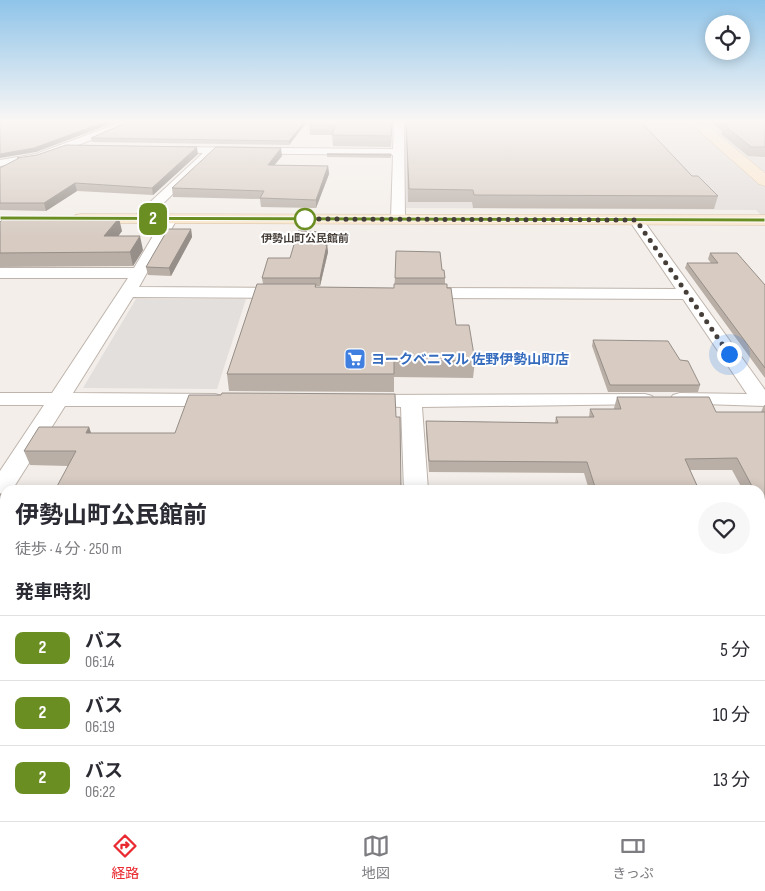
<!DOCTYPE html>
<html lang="ja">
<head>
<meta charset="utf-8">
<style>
  body { margin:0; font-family:"Sofia Sans Condensed","Noto Sans JP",sans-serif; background:#f7f7f7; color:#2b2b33; height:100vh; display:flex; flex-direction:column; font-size:19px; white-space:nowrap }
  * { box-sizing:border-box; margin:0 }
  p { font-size:16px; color:#7c7c81 }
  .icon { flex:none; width:28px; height:28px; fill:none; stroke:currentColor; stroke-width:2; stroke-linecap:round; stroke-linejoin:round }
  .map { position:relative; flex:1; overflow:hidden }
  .panel { position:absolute; left:0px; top:485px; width:765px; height:336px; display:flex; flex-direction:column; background:#fff; border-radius:15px 15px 0 0; box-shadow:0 2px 12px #0003 }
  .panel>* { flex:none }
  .badge { padding:0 10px; border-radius:8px; font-size:18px; line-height:32px }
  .controls { position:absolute; left:705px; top:15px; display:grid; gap:10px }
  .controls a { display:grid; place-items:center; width:45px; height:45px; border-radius:50%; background:#fff; box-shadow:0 2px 12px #0003; font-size:25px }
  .you { position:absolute; width:25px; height:25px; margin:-12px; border:4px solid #fff; border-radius:50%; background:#1a73e8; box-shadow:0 0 0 8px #1a73e833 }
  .map>.badge { position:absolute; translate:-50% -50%; box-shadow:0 0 0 2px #fff }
  h2 { padding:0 15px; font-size:19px; line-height:45px }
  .round { display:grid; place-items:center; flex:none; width:52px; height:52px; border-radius:26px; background:#f7f7f7 }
  .headline { display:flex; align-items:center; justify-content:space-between; height:85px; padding:0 15px }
  h1 { font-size:24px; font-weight:700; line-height:38px }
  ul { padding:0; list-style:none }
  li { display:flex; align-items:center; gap:15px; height:65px; padding:0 15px; border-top:1px solid #e1e1e2 }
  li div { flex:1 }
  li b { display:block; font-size:19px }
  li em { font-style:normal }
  li .badge { min-width:55px; font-weight:700; text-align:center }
  .tabs { display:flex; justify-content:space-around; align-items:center; height:70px; border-top:1px solid #e1e1e2; background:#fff; font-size:14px; color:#7c7c81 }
  .tabs a { display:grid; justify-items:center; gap:2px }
  .tabs .active { color:#e92a31 }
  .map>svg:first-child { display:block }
</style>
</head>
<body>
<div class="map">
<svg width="765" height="821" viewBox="0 0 765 821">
  <rect width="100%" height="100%" fill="#f3eee9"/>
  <path fill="#e3ddda" d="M404,122H765V219L756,210L406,208Z
    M760,586H765V821H0V597H5V816H760Z"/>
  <path fill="#e2dfdd" d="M136,299H246L217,389L83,388Z"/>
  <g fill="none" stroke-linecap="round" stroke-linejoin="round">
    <g stroke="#beb4ac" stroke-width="2">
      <path id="street" d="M122,122H137L42,159L0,166V160L36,154Z
        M394,122H404L405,219L403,222H393L391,219L393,155L215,153L144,222L139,223L132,219L203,153L170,152L166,151V147L393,149Z
        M170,215L177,219L139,287L282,288L288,289L290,293L288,297L282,298L133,297L73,393L215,394L222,396L225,400L222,404L215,406H65L12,490H5V497L0,498V471L44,405H0V393H52L128,278H0V268H134L163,219Z
        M636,216L641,217L765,390V406L673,403L670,399L673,395L680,393L747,394L683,299L423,298L417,297L415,293L417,289L423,288L676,289L629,220Z
        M645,394L652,396L655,400L652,404L422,407L428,490H404L401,407L361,405L358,401L361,397L368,395Z
        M760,555H765V577H760Z
        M0,582L5,583V605L0,604Z"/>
    </g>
    <g stroke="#d2bb9e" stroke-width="1">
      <path id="secondary" d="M689,122H703L765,173V186L759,184Z
        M81,214L765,215V225L75,223L72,219L75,215Z"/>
    </g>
    <use href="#street" fill="#fff" fill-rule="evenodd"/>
    <use href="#secondary" fill="#fae6cc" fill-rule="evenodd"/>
  </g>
  <path fill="#b9afa7" d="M307,122L289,145L92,142L91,138Z
    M393,122L391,147L333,146L332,135H310L309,124Z
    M406,122H641L692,176L718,196L714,209L473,208L472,202H408Z
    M710,122H765V157L748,156L721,134L722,131Z
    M198,154L153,195L77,191L46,211L0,210V168L18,159L17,158Z
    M327,154H391V158L327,157Z
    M282,156L274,165L328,166L329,174L316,208L261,207L260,199L173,197L172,188Z
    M0,222L122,231L118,236L143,250L133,266L0,267Z
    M191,229L192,237L171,276L148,275L146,267Z
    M328,232L329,239L327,245L328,252L320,286H316V287L394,288L395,278L442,270L445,278V284L447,288L456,325L475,361L473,378L394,377V392L229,391L227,374L263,284L262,278Z
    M710,253L765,285V378L685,268L687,263H711L708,259Z
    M593,340L680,360L700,385L698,392H608L592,346Z
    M395,394L68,466L30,465L24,451L89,427L91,433H175Z
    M617,397L716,412H761L764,405H765V545L760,535V490H743L732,470H690L699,490H589L584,473L429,472L426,432V421L555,423L556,417H589L590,409H614V408Z"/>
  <path fill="#968e88" d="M105,122H116L36,152L0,158V154Z
    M304,122H307L289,145V141Z
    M197,147L198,154L153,195L152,188Z
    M281,148L282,156L268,173V165Z
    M328,166L329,174L316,208V200Z
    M75,183L77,191L46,211L44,203Z
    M119,218L122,231L108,250L104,236Z
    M191,229L192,237L171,276L169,268Z
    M328,232L329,239L325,252V245Z
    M140,236L143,250L133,266L130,252Z
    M327,245L328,252L320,286V278Z
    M89,427L94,442L86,433Z
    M5,538V565L0,573V546Z"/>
  <path fill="#d7cbc2" stroke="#968e88" d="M0,122H105L34,148L0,154Z
    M128,122H304L289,141L91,138Z
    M311,122H392L391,136L332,135L335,125L309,124Z
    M406,122H641L692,176H698L718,196L474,195L473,190L409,189Z
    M725,122H765V147H751L724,125H728Z
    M66,145L197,147L152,188L75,183L44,203H0V168L19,158H17L37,155Z
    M216,147L281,148L268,165L328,166L316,200L260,198L264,191L172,188Z
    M327,154H391V155Z
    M5,217L119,218L104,236H140L130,252L0,253V222Z
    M168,229H191L169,268L146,267Z
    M298,231L328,232L325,245H327L320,278H262L268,258H290Z
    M396,251L440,252L442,270H444L445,278H395Z
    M710,253H737L765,285V368L687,263H718Z
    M257,284H316L315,287L394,288V284H447V288H451L456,325H469L475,361L394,360V374H227Z
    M593,340L668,341L680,360L688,361L700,385H610Z
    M222,393L395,394L396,417H400L401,490H55L76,451H24L39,427H89L86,433H175L189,395H221Z
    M617,397H709L716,412H765V523L760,513V508H764L760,501V490H754L737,458L685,459L699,490H596L587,462L429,461L426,421L558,423L556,417H594L590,409H621Z
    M0,494H5V538L0,546Z"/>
  <linearGradient id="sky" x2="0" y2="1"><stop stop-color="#8fc4e9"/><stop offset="0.51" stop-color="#faf7f5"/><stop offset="1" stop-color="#faf7f5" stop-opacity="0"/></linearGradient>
  <rect width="765" height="237" fill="url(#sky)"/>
  <path fill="#6b8e23" stroke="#fff" d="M0,216L765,218V222L0,220Z"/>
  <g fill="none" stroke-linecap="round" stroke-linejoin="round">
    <path stroke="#463e38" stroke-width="5" stroke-dasharray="0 9" d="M305,219H303L636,220L729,354"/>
  </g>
  <defs>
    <g id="supermarket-square" transform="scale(1.125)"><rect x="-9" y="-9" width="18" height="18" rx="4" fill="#3f7fe0" stroke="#fff"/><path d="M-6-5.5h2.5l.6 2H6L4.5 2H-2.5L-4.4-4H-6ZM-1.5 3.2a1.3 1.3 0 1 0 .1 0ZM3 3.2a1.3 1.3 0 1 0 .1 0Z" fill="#fff"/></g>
  </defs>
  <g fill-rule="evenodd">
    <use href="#supermarket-square" x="355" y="359"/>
  </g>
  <circle fill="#fff" stroke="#6b8e23" stroke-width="2.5" cx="305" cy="219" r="10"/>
  <g text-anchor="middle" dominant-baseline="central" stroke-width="4" stroke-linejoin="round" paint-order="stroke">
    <g font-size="11" font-weight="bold" fill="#463e38" stroke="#fff">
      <text x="305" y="238">伊勢山町公民館前</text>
    </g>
    <g font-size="14" font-weight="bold" fill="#366cbe" stroke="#fff" text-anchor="start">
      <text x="371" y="359">ヨークベニマル 佐野伊勢山町店</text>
    </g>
  </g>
</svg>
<div class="controls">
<a><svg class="icon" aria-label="locate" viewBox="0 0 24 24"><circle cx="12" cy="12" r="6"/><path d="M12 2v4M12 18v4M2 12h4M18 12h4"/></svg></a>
</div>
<div class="you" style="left:729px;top:354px"></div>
<b class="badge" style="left:153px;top:219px;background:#6b8e23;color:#fff">2</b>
<section class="panel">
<div class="headline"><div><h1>伊勢山町公民館前</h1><p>徒歩 · 4 分 · 250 m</p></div><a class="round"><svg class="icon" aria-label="heart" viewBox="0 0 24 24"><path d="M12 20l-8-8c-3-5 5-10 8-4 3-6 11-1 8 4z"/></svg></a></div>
<h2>発車時刻</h2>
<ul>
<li><span class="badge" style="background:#6b8e23;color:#fff">2</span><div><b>バス</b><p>06:14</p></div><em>5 分</em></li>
<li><span class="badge" style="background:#6b8e23;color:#fff">2</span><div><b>バス</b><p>06:19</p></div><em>10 分</em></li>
<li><span class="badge" style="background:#6b8e23;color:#fff">2</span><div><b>バス</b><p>06:22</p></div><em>13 分</em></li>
</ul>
</section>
</div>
<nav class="tabs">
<a class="active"><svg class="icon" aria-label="directions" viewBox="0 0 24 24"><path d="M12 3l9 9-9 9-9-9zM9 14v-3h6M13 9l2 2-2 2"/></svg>経路</a>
<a><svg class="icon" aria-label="map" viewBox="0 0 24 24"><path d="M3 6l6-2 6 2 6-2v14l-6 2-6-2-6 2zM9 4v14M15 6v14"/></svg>地図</a>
<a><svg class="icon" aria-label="tickets" viewBox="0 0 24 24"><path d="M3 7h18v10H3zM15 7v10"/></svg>きっぷ</a>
</nav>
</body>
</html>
